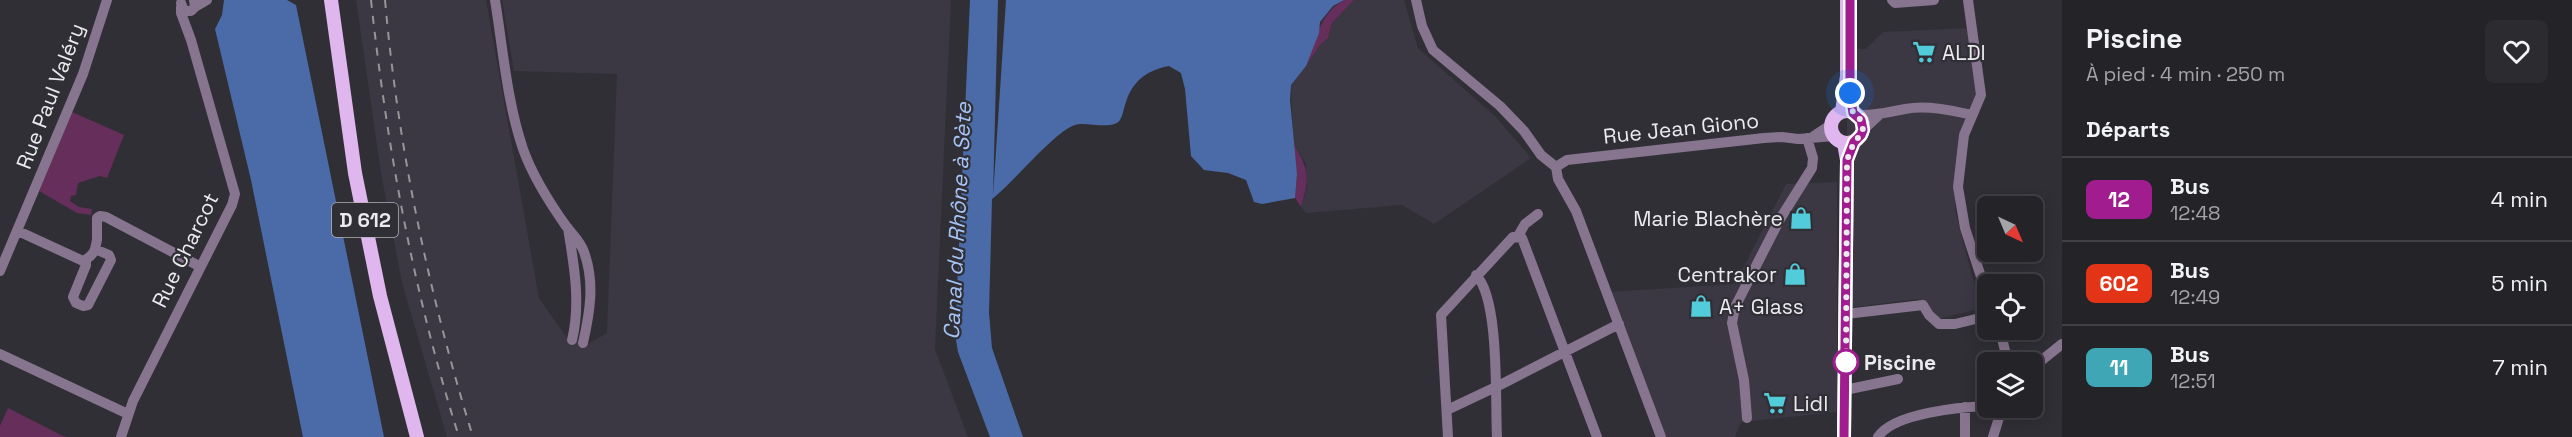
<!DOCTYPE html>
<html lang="fr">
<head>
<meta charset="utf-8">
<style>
  body { margin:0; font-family:"Space Grotesk",sans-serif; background:#2c2b30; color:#f1f3f6; height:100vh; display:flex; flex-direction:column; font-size:22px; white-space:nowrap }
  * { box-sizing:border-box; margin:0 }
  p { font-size:20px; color:#a3a4a8 }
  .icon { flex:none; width:33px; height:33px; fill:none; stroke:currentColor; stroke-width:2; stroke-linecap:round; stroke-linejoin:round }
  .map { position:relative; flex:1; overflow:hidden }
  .sheet { display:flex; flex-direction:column; background:#242328; width:510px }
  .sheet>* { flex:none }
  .badge { padding:0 12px; border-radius:9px; font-size:21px; line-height:39px }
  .needle { width:39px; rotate:136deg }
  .controls { position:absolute; left:1977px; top:196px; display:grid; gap:12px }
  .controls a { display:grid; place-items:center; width:66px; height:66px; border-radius:9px; background:#242328; box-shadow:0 3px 15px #0003,0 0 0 2px #414045; font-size:30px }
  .you { position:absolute; width:30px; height:30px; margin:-15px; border:4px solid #fff; border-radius:50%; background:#1a73e8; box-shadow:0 0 0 9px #1a73e833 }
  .map>.badge { position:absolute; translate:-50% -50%; box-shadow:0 0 0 3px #fff }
  h2 { padding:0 24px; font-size:22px; line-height:54px }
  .round { display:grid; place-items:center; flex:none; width:63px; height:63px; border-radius:9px; background:#2c2b30 }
  .headline { display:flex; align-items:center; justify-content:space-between; height:102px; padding:0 24px }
  h1 { font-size:28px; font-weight:700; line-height:45px }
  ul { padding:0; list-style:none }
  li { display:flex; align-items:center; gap:18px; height:84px; padding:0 24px; border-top:2px solid #414045 }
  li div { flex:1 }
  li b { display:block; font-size:22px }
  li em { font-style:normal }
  li .badge { min-width:66px; font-weight:700; text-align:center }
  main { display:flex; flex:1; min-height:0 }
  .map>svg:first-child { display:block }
</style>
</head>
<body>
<main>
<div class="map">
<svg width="2062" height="437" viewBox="0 0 2062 437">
  <rect width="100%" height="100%" fill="#302f35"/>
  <path fill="#3b3743" d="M356,0H486L539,298L567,338L588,344L607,333L617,74L514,71L502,0H951L935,349L968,437H447L402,283L381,173Z
    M1354,0H1404L1418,48L1496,117L1531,158L1434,224L1402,205L1306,213L1301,207L1307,188L1306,164L1293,143L1291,85L1320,45L1328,38L1332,23Z
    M1970,28L1978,93L1961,144L1955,210L1976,290L1978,309L1934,320L1918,299L1847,308V48L1866,49L1883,32Z
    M1837,182V412L1741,422L1735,437H1664L1607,292L1735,284L1786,184Z"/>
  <path fill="#662e5b" d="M1344,0H1354L1332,23L1328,38L1320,45L1306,66C1316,40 1319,14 1344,0Z
    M72,112L124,135L107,178L100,176L78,183L76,195L71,196L70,201L79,207L92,209L91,215L77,213L39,191Z
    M1293,143C1309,169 1310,177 1301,207L1295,198L1297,174Z
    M8,408L63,436L67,437H0V426Z"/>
  <path fill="#4a6ba7" d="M224,0H287L296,5L384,437H303L251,180L215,29L222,15Z
    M970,0H998L993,196L1006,0H1344L1333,6L1320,22L1319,33L1306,66L1291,85L1290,100L1297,174L1295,198L1262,204L1254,202L1246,180L1228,173L1204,170L1191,156L1185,89L1181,73L1169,66C1148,70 1133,80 1126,102C1124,107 1123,115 1120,120C1112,131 1086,121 1075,125C1055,131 1012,184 992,199L989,313L992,348L1023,437H990L958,352L955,334Z"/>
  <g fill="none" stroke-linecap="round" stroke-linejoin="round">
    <path stroke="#87748e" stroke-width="10" d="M495,0C503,49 507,102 523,149C533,177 549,202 566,226C572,234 581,242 584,252C595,282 590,312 583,343
      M1416,0L1422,26L1433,50L1500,106L1524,131L1541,155L1556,167L1558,179L1576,211L1661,437
      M1892,0L1895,3L1934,0
      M1968,0L1981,95L1964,135L1958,187L1965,228L1988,298
      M181,3L184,11H191L195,7L194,0
      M195,7L207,0
      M1858,115C1875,116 1888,112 1905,109C1927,105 1950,110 1972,115
      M1863,130L1878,116
      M1814,136L1832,124
      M1556,167L1567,160L1764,138L1782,137L1798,139L1834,136
      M568,228C574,265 581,303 572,340
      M18,231L83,261C89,258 93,255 95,249L109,255L111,260L88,305L83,306L76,303L73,297L86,265V260
      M1518,236L1525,224L1538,214
      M95,249L97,240V218L100,216L106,217L199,266
      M0,271L83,74L107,0
      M1476,275C1500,299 1495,401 1497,437
      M1846,314L1923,305L1929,315L1939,324H1955L1988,316
      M2000,330L2008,363
      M0,354L128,414
      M2032,368L2062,344
      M1845,390L1898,379
      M1965,407V437
      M1447,410L1502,384L1619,324
      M1747,418L1744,380L1732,323L1735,307L1780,219L1812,168L1813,158L1807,138
      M121,437L133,401L232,205L235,194L191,40L181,13V7
      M1448,437L1441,315L1513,237L1522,238L1597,437
      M1878,437C1893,413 1961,407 1988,406
      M1993,437L2002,408"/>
    <path stroke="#dfb6ed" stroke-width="14" d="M331,0L355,173L380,296L417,437
      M1831 127a16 16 0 1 1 32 0a16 16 0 1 1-32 0Z
      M1842,112L1847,76V0
      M1844,143L1847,160L1844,437"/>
    <path stroke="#96959a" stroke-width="2" stroke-dasharray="8 8" stroke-linecap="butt" d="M371,0C387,148 414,295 459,437
      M385,0C398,148 429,295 473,437"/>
  </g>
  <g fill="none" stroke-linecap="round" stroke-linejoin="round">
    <g stroke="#fff" stroke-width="14">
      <path id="line" d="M1844,437L1847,160L1854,142L1861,135L1863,130L1861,120L1853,113L1850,93V0"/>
    </g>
    <use href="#line" stroke="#a01c8f" stroke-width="9"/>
    <path stroke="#ebeaee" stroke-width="6" stroke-dasharray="0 10.8" d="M1846,362L1847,160L1854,142L1861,135L1863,130L1861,120L1853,113L1850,93"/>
  </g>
  <defs>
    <g id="supermarket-bare" transform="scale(1.8)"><path d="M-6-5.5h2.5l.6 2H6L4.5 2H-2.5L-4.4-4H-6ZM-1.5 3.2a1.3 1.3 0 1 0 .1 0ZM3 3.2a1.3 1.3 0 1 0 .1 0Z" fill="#52cbda" stroke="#302f35" stroke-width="2.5" paint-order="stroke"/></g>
    <g id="shop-bare" transform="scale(1.8)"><path d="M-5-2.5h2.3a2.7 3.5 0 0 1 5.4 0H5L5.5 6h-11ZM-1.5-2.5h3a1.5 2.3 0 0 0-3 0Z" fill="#52cbda" stroke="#302f35" stroke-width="2.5" paint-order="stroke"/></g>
  </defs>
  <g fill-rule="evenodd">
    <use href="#supermarket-bare" x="1924" y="52"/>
    <use href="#shop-bare" x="1801" y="218"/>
    <use href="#shop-bare" x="1795" y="274"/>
    <use href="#shop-bare" x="1701" y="306"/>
    <use href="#supermarket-bare" x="1775" y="403"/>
  </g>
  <circle fill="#fff" stroke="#a01c8f" stroke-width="3" cx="1846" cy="362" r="12"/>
  <g text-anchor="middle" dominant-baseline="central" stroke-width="4.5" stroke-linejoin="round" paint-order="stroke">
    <rect fill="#302f35" stroke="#b3b2b6" stroke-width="1.5" x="332" y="203" width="66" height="34" rx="4.5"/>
    <g font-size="20" font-weight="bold" fill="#ebeaee">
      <text x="365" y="220">D 612</text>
    </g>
    <g font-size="21" fill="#ebeaee" stroke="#302f35" text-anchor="start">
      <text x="1942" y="52">ALDI</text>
      <text x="1783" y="218" text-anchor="end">Marie Blachère</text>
      <text x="1777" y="274" text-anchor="end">Centrakor</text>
      <text x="1719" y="306">A+ Glass</text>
      <text x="1793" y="403">Lidl</text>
    </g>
    <g font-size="21" fill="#ebeaee" stroke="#302f35">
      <text transform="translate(50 96) rotate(-69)">Rue Paul Valéry</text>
      <text transform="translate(1681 128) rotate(-6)">Rue Jean Giono</text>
      <text transform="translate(185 250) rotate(-64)">Rue Charcot</text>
    </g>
    <g font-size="21" font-weight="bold" fill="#ebeaee" stroke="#302f35" text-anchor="start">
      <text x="1864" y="362">Piscine</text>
    </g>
    <g font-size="22" font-style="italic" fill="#a6c3f6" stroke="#302f35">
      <text transform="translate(957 221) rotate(-87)">Canal du Rhône à Sète</text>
    </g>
  </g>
</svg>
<div class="controls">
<a><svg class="needle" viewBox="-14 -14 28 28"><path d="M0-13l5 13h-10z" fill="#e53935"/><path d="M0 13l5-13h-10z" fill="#a3a4a8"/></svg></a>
<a><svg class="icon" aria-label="locate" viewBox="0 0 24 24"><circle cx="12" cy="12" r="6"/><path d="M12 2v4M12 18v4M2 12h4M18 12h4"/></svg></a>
<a><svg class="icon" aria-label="layers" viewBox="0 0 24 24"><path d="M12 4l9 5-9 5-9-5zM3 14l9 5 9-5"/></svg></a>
</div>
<div class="you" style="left:1850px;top:93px"></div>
</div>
<section class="sheet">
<div class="headline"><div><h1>Piscine</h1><p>À pied · 4 min · 250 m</p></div><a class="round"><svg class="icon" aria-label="heart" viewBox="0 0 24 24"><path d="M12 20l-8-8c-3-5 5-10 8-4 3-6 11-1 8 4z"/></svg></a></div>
<h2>Départs</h2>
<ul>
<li><span class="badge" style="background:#a01c8f;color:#fff">12</span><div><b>Bus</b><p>12:48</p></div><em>4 min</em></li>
<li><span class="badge" style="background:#e43417;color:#fff">602</span><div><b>Bus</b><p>12:49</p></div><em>5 min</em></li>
<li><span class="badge" style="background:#3ea6b4;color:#fff">11</span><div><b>Bus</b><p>12:51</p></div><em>7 min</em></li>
</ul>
</section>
</main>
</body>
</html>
